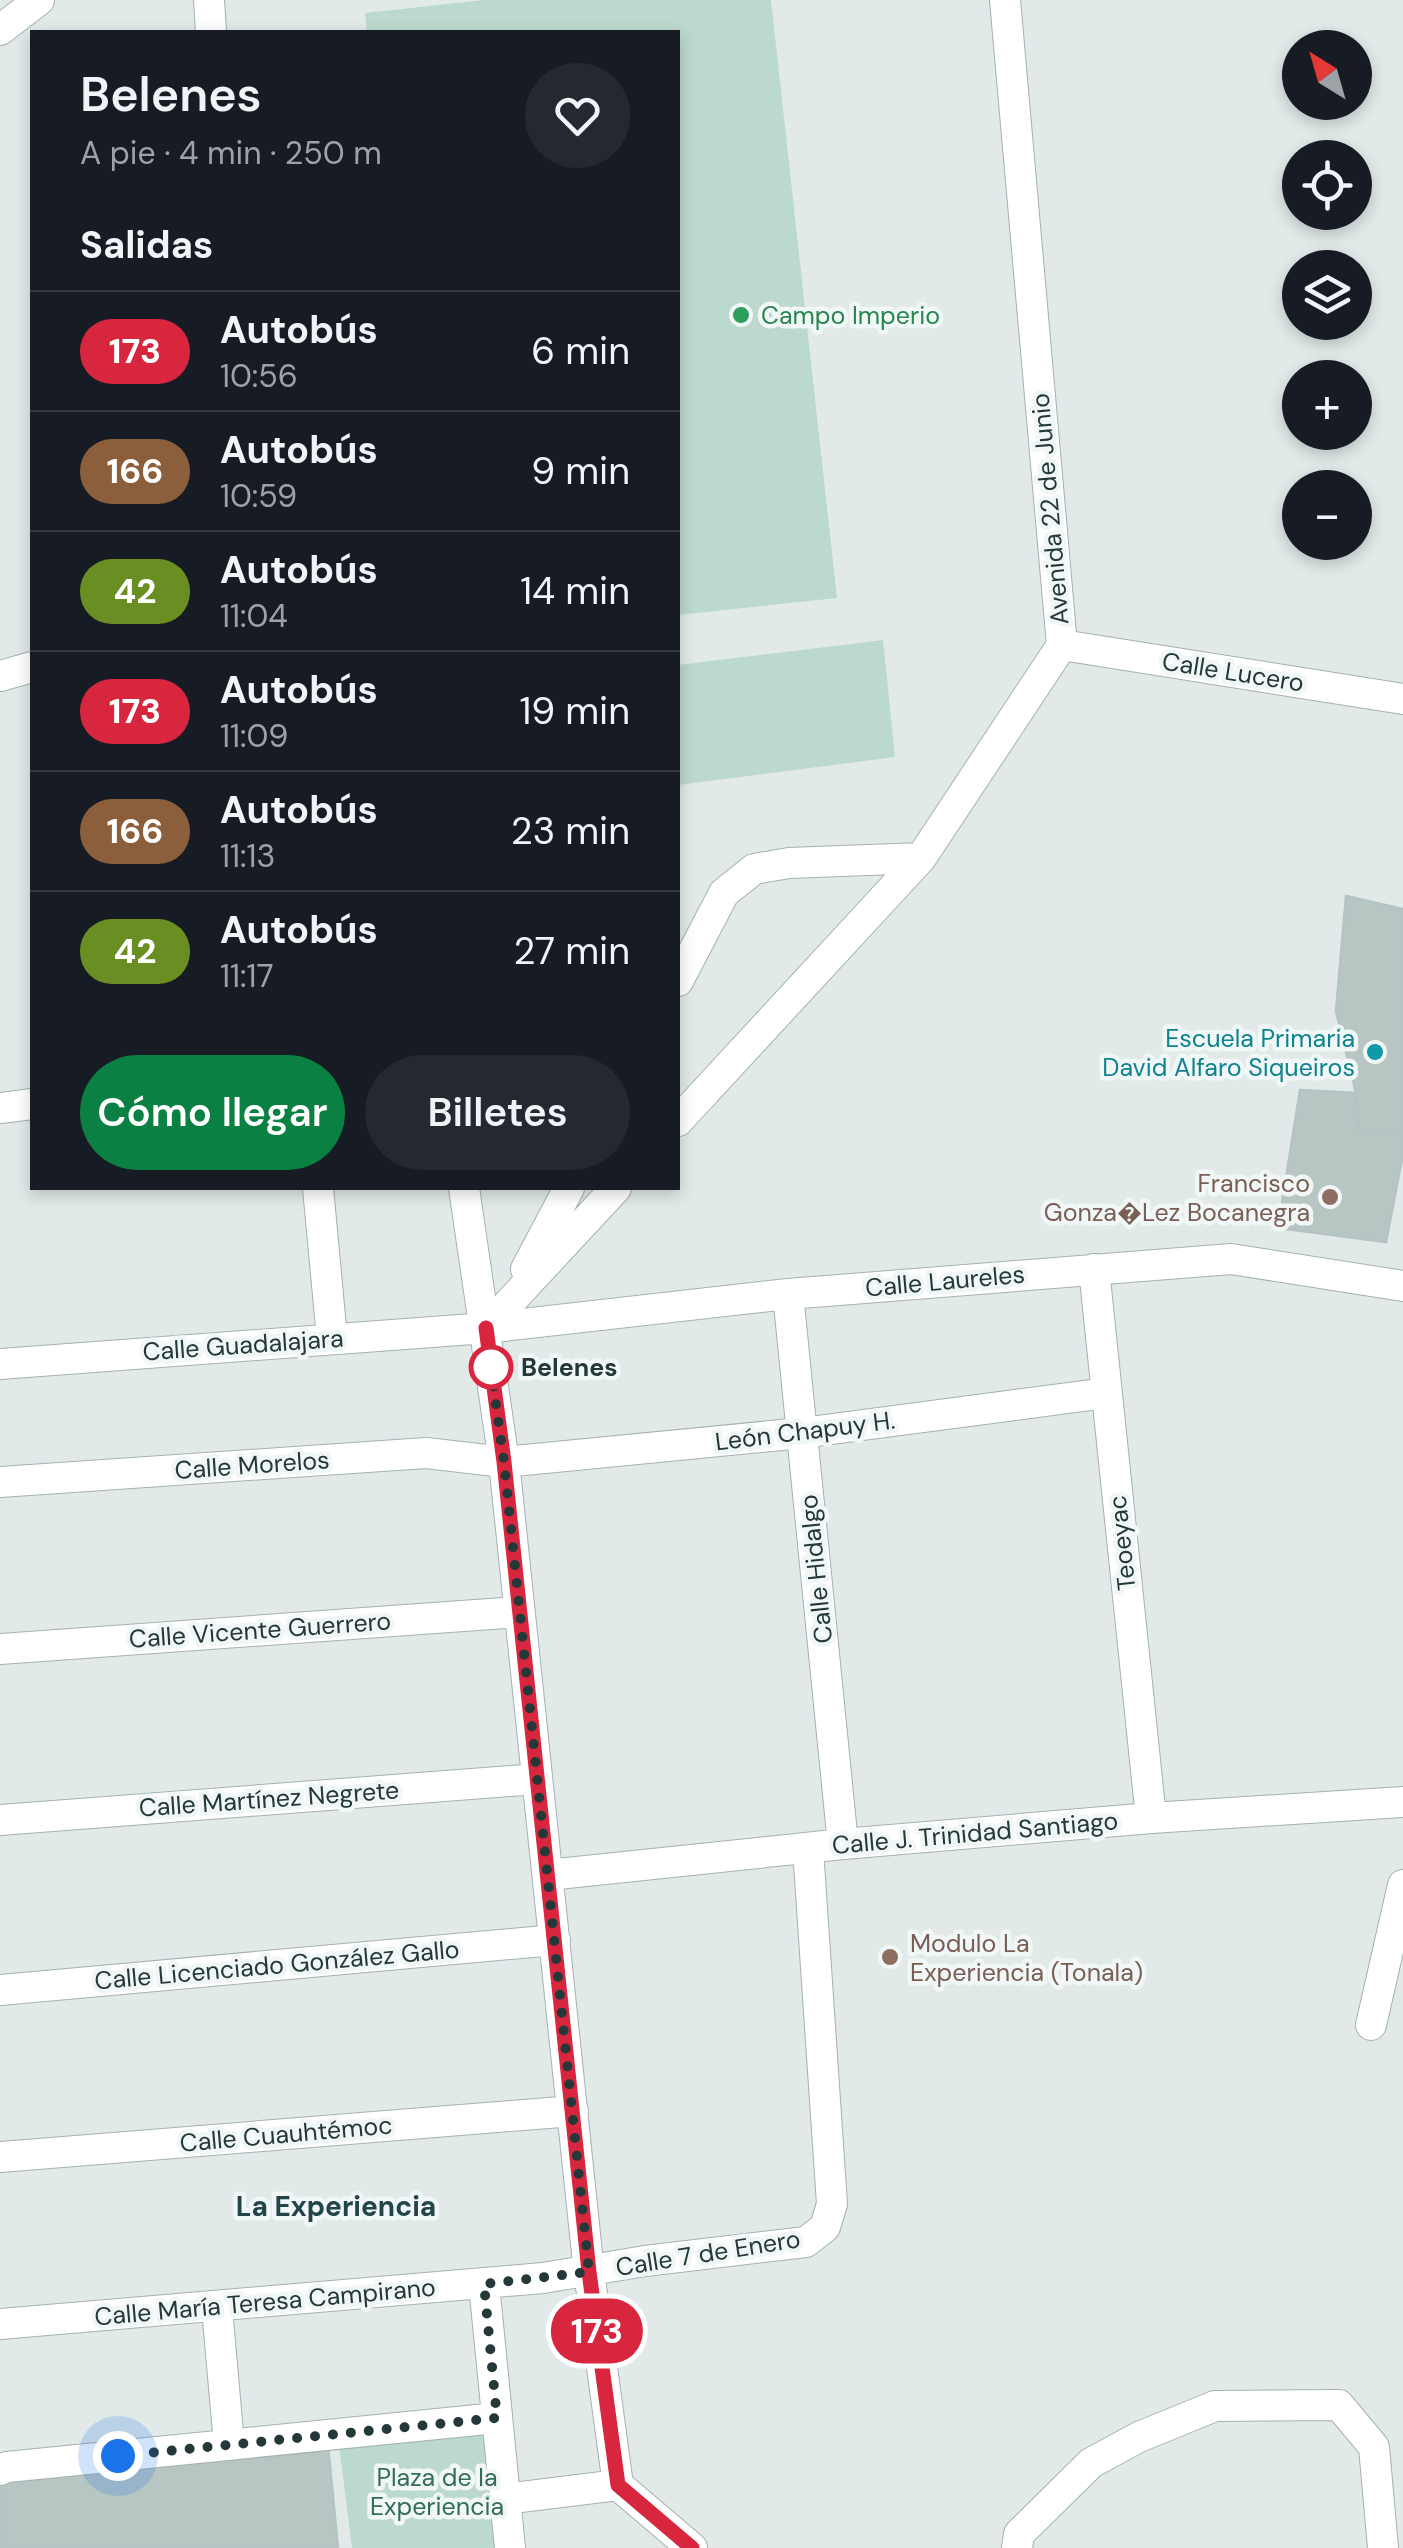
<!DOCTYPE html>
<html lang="es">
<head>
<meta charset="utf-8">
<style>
  body { margin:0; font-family:"DM Sans",sans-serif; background:#242831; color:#f1f3f6; height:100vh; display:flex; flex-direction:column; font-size:38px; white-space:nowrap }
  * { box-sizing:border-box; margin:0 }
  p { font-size:32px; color:#9ea1a6 }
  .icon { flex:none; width:55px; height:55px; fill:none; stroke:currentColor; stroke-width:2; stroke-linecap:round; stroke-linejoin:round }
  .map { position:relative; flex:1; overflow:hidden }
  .details { position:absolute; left:30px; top:30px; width:650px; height:1160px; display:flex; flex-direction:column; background:#171b24; border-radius:0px; box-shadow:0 5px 15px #0003 }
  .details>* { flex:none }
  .badge { padding:0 20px; border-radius:32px; font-size:35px; line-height:65px }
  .needle { width:65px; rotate:323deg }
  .buttons { position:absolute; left:1282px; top:30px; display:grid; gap:20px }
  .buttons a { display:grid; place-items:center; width:90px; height:90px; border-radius:50%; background:#171b24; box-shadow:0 5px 15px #0003; font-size:50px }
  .you { position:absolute; width:50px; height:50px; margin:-25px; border:8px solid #fff; border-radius:50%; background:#1a73e8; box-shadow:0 0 0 15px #1a73e833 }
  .map>.badge { position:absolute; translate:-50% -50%; box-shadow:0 0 0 5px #fff }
  h2 { padding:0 50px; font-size:38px; line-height:90px }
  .round { display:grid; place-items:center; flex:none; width:105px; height:105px; border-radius:52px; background:#242831 }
  .overview { display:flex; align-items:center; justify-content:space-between; height:170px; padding:0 50px }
  h1 { font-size:48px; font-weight:600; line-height:75px }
  .button { display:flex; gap:20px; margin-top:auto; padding:20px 50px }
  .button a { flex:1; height:115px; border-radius:60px; background:#0b8043; color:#fff; font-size:40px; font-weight:600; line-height:115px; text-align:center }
  .button a+a { background:#242831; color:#f1f3f6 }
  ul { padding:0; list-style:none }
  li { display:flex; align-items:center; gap:30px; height:120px; padding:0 50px; border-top:2px solid #363941 }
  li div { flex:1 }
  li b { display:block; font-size:38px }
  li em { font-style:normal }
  li .badge { min-width:110px; font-weight:700; text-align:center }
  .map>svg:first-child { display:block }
</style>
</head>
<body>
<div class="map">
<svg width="1403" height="2548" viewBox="0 0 1403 2548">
  <rect width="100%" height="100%" fill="#e1eae9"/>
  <path fill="#bcd9ce" d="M484,0H771L837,598L678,615V32H367L365,13Z
    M883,640L895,757L678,785V665Z
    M491,2427L503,2548H352L339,2445Z"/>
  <path fill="#b7c5c3" stroke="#b5c3c2" stroke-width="2.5" d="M1346,896L1403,909V1135L1359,1130L1356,1093L1336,1011Z
    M1300,1090L1356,1093L1359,1130L1403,1135V1154L1386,1242L1278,1228Z
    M328,2445L338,2548H0V2484Z"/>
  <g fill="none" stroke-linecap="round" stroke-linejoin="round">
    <g stroke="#a5b1b1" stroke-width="32">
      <path id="minor" d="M209,0L211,32
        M0,30L39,0
        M1062,645L1403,699
        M0,676L32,667
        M678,981L724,893L754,869L789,863L921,858
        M0,1108L32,1104
        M678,1121L921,858L1062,645L1005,0
        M318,1188L332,1338
        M464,1188L504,1462L589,2272L618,2485L692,2548
        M526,1269L569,1188
        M1094,1269L1151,1818
        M788,1294L843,1844
        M486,1328L616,1188
        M0,1364L486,1328L788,1294L1231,1259L1403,1286
        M0,1482L426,1453L504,1462L802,1433L1106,1393
        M0,1649L519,1612
        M0,1820L537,1779
        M548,1875L843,1844L1151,1818L1403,1802
        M0,1990L555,1940
        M1371,2025L1403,1885
        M0,2157L573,2111
        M484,2284L510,2548
        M217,2308L229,2444
        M0,2324L543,2278L645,2261L806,2242L825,2227L832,2204L808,1849
        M0,2470L7,2467L497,2418
        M505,2499L618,2485
        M1017,2548L1019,2534L1091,2463L1139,2437L1215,2406L1339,2405L1374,2447L1383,2548"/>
    </g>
    <use href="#minor" stroke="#fff" stroke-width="30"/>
  </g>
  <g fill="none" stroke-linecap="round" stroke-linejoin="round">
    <g stroke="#fff" stroke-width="22">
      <path id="line" d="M486,1328L504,1462L589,2272L618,2485L692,2548"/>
    </g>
    <use href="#line" stroke="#d7263d" stroke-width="15"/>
    <path stroke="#243839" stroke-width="10" stroke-dasharray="0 18" d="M118,2456L497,2418L484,2284L589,2272L504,1462L490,1362L491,1367"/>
  </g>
  <circle fill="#2e9e5b" stroke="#f1f7f6" stroke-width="4" cx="741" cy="315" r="10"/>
  <circle fill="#0f9aa8" stroke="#f1f7f6" stroke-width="4" cx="1375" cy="1052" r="10"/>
  <g fill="#8d6e63" stroke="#f1f7f6" stroke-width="4">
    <circle cx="1330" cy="1197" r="10"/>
    <circle cx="890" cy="1957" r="10"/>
  </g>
  <circle fill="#fff" stroke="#d7263d" stroke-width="5" cx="491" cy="1367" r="20"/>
  <g text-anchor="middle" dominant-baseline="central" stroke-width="9" stroke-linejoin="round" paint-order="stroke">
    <g font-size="25" fill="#27864d" stroke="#f1f7f6" text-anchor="start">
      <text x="761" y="315">Campo Imperio</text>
    </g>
    <g font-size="25" fill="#243839" stroke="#f1f7f6">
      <text transform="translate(1050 509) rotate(-95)">Avenida 22 de Junio</text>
      <text transform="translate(1233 672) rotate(9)">Calle Lucero</text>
      <text transform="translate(945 1281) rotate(-5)">Calle Laureles</text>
      <text transform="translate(243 1345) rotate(-4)">Calle Guadalajara</text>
      <text transform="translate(805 1431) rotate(-7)">León Chapuy H.</text>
      <text transform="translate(252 1465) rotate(-4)">Calle Morelos</text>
      <text transform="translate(1122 1543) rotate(-96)">Teoeyac</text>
      <text transform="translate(816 1569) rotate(-96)">Calle Hidalgo</text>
      <text transform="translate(260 1630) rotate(-4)">Calle Vicente Guerrero</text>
      <text transform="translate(269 1799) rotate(-4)">Calle Martínez Negrete</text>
      <text transform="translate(975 1833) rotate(-5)">Calle J. Trinidad Santiago</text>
      <text transform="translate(277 1965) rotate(-5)">Calle Licenciado González Gallo</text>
      <text transform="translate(286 2134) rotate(-5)">Calle Cuauhtémoc</text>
      <text transform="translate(708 2253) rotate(-9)">Calle 7 de Enero</text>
      <text transform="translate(265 2302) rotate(-5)">Calle María Teresa Campirano</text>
    </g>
    <g font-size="25" fill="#0d838f" stroke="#f1f7f6" text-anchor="end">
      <text x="1355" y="1038">Escuela Primaria<tspan x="1355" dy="29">David Alfaro Siqueiros</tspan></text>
    </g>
    <g font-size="25" fill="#785e54" stroke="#f1f7f6" text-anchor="end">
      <text x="1310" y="1183">Francisco<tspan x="1310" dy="29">Gonza�Lez Bocanegra</tspan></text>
      <text x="910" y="1943" text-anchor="start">Modulo La<tspan x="910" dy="29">Experiencia (Tonala)</tspan></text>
    </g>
    <g font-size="25" font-weight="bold" fill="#243839" stroke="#f1f7f6" text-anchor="start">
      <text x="521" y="1367">Belenes</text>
    </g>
    <g font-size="25" fill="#326c5b" stroke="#f1f7f6">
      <text x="437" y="2477">Plaza de la<tspan x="437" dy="29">Experiencia</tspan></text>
    </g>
    <g font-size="28" font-weight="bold" fill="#224549" stroke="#f1f7f6">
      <text x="336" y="2206">La Experiencia</text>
    </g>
  </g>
</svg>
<div class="buttons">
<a><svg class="needle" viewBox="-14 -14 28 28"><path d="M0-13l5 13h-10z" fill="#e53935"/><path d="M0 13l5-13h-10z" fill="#9ea1a6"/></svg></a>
<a><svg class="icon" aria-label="locate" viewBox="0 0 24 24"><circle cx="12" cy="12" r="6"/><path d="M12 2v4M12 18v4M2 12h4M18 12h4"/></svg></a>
<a><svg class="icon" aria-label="layers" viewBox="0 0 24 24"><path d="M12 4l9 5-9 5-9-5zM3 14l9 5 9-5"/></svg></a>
<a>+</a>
<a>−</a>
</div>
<div class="you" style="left:118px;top:2456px"></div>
<b class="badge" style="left:597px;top:2331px;background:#d7263d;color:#fff">173</b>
<section class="details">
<div class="overview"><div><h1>Belenes</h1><p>A pie · 4 min · 250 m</p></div><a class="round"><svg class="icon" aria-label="heart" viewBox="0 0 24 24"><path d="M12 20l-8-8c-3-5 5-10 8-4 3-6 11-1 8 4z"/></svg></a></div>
<h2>Salidas</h2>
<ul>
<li><span class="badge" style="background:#d7263d;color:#fff">173</span><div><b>Autobús</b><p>10:56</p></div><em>6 min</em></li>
<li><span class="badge" style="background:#8b5e3c;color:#fff">166</span><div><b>Autobús</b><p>10:59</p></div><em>9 min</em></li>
<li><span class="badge" style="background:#6b8e23;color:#fff">42</span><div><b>Autobús</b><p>11:04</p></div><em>14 min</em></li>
<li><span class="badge" style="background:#d7263d;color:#fff">173</span><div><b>Autobús</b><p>11:09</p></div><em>19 min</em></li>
<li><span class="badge" style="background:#8b5e3c;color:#fff">166</span><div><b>Autobús</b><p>11:13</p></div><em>23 min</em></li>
<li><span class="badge" style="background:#6b8e23;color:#fff">42</span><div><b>Autobús</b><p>11:17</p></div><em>27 min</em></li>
</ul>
<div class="button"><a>Cómo llegar</a><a>Billetes</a></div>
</section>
</div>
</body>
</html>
